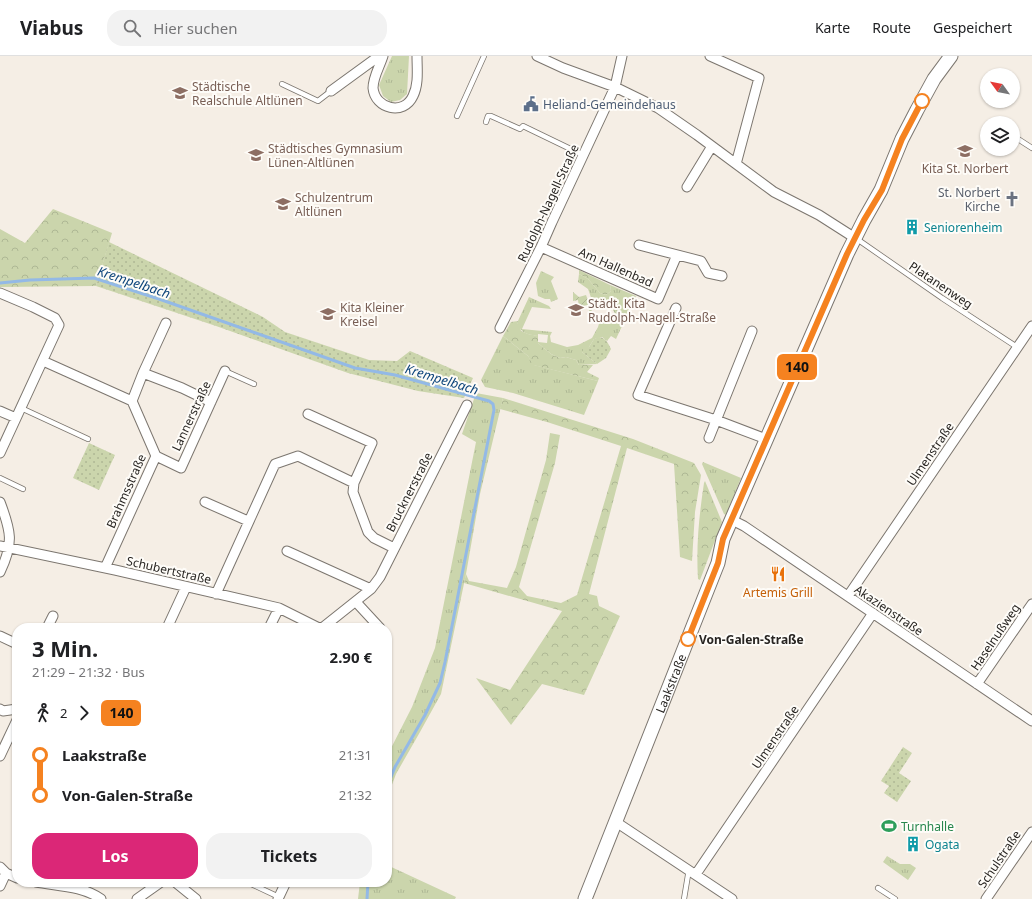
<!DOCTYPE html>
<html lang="de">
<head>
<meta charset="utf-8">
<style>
  body { margin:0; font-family:"Noto Sans",sans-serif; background:#f2f2f2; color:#202124; height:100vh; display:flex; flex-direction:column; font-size:15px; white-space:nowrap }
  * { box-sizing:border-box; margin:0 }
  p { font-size:13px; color:#757577 }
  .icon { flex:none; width:22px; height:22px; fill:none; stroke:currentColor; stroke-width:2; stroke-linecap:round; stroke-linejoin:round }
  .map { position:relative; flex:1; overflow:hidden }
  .panel { position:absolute; left:12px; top:567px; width:380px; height:264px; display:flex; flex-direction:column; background:#fff; border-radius:16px; box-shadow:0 1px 3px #0004 }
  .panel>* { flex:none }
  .badge { padding:0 8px; border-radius:6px; font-size:14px; line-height:26px }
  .needle { width:26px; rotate:303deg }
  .controls { position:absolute; left:980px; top:12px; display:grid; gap:8px }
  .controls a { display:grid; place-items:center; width:40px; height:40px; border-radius:50%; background:#fff; box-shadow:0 1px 3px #0004; font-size:20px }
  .map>.badge { position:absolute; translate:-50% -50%; box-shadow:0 0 0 2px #fff }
  .legs { display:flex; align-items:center; gap:6px; height:44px; padding:0 20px; font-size:13px }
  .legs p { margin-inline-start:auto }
  .summary { display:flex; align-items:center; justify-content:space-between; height:68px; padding:0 20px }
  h1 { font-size:22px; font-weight:700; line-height:30px }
  .primary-button { display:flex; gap:8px; margin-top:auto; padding:8px 20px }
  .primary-button a { flex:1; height:46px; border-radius:16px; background:#db2777; color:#fff; font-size:16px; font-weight:700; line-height:46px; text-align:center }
  .primary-button a+a { background:#f2f2f2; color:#202124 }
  ul { padding:0 20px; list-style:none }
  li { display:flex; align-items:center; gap:14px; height:40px; font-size:15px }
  li i { display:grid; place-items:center; width:6px; height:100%; margin:0 5px; background:currentColor }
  li i::after { content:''; width:10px; height:10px; margin:-5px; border:3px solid; border-radius:50%; background:#fff }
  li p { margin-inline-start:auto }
  li:first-child i { background:linear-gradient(#0000 50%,currentColor 0) }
  li:last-child i { background:linear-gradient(currentColor 50%,#0000 0) }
  header { display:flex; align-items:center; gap:24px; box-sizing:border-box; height:56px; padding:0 20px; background:#fff; border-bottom:1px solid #e0e0e0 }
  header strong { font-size:19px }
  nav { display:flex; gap:22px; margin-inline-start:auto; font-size:14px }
  .search { width:280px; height:36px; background:#f2f2f2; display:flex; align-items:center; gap:10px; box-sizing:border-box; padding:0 14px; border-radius:16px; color:#757577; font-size:15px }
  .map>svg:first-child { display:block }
</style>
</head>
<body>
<header>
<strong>Viabus</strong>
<div class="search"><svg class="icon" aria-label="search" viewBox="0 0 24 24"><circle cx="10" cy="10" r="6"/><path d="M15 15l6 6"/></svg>Hier suchen</div>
<nav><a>Karte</a><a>Route</a><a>Gespeichert</a></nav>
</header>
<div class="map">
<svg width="1032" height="843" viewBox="0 0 1032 843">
  <defs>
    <pattern id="grass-tufts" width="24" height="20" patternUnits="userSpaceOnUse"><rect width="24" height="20" fill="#cbd5ac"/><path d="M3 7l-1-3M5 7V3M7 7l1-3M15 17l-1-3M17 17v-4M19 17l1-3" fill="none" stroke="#aeb794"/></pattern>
    <pattern id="forest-crowns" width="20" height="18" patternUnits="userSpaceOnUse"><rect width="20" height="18" fill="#cbd5ac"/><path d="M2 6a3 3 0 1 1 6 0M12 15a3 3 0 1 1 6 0" fill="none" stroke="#aeb794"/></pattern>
    <pattern id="park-dots" width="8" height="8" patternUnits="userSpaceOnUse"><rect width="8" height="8" fill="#cbd5ac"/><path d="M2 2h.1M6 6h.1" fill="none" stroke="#aeb794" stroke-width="1.8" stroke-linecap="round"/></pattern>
    <pattern id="garden-furrows" width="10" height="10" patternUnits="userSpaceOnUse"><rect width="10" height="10" fill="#cbd5ac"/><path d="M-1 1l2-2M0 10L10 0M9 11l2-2" fill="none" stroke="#aeb794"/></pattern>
  </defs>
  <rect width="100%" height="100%" fill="#f5eee5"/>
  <path fill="url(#grass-tufts)" d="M392,0H409L407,38L400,44L391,46L383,40L379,29Z
    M541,215L554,221L551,225L558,243L551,246L550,243H545L538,240L536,227Z
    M579,218L588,223L600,237L606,239L611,235L610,229L636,240L616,283L611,280L607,285L602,281L594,283L589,291L582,296L597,308L579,309L576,304L566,301L560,302L551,298L538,287V286L547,287L548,279L538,278V280C527,278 522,278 517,267L529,241L549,250L551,253L532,251L522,273L552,276L550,280L551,286L567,291L578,289L592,282L598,271L600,264L602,263L606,267L615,262L616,259L610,249L605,247L599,251L594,250L588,233L578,226Z
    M503,280L528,300L534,309L598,325L584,359L513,337L485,331L481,324Z
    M476,337L503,342L480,438L466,518L441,638L420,676L396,718L387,742V700L412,651L435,592L476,386L462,378Z
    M703,406L741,422L726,459L724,458L702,408Z
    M887,800L900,808H910L916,812L908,824L883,806Z
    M387,809L456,841L455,843H358L360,826H387Z"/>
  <path fill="url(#forest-crowns)" d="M53,153L112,177L96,230L0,231V173L25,187Z
    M579,214L610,229L611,235L606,239L600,237L588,223L579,218Z
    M518,265L517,267L520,270L521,275L528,278L538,280V287L551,298L560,302L566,301L576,304L579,309H593L587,316L599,322L598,325L533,309L528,300L503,280L511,266Z
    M503,342L633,383L694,407L701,419L695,456L692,505L680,501L674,408L627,392L589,538L597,540L599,550L620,560L584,639L542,628L511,669L476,622L510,634L562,555L464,527L466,518L469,525L507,532L516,511L546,404L550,377L560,379L555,407L519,531L527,540L561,547L577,539L621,390L547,366L500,353Z
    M705,425L722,466L700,524L698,523C696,490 699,460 704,427Z"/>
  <path fill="url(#park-dots)" d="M109,186L263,261L285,276L369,304L397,305L410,295L473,322L464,342L418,335L348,317L216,270L96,230Z
    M599,281C606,282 608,287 611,293L606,302L597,308L582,296V292L589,291L594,283Z
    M89,387L115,399L99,434L73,422Z
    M903,691L912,697L899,717L911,725L897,746L884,737L889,730L881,725Z"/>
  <path fill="url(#garden-furrows)" d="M573,236L579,241L586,239L594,261L592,262L590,260L591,259L587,249L579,251L578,244L573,245Z"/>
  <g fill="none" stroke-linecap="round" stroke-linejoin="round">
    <path stroke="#93b9e6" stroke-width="3" d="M0,227L30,224L94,222L159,243L355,312L395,319L489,345L493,348L494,354L445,606L440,627L425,659L395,711L387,731
      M367,843L368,826"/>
    <g stroke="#7c766f" stroke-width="6">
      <path id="lane" d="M282,28L318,45L331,35
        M457,60L484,0
        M486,66L488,60H491L520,73L523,70L583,99
        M1018,83L1032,92
        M857,183L942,242L1017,291
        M225,315L254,328
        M21,352L88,383
        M0,422L23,433
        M247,826L279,841
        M878,832L895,843
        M684,843L689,813"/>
    </g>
    <g stroke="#7c766f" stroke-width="11">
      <path id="street" d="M383,0C380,10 373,21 373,32C375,53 404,60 413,40C419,28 417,13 417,0
        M537,0L563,12L615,31L658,52L697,79L774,136L819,159L855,182
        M710,0L759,22L736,108
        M331,35L379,0
        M687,131L712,90
        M639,189L701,205L708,217L722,220
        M541,191L658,243L677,199
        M0,237L33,251L55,262L59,269L0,397
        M676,252L638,339L716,364L766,383
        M500,272L541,191L552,166L615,31L622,0
        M43,305L132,345
        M143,317L182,332L211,346
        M0,355L16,362
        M308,358L372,387L354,427
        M709,382L752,275
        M156,400L181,412L225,315
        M0,446C11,475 14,487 0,516
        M205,446L248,465
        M732,464L744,470L1032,665
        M0,490L115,514L279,552L319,572
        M287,495L371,533
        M105,512L156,400L132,345L143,317L166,267
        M216,538L275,408L298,400L354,427L353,436L368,476L374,482L394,492
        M848,540L1032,270
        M356,546L380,572
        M47,572L53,560
        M167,572L186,531
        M269,572L279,552
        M322,572L371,533L380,521L467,349
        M0,580L17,588
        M977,628L1032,548
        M0,653L3,655L17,653
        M0,700L17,664
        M616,766L732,843
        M0,811L6,817L17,822
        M696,818L873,557
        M36,826C58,830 83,830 101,843
        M175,826L196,843
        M0,830L6,817
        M137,843L161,826
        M278,843L286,826
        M986,843L1032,776"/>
    </g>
    <g stroke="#7c766f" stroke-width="15">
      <g id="secondary">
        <path id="s1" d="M585,843L718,507L723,483L847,198L864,164L881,134L902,83L917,54L934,23L951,0"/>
      </g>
    </g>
    <use href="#lane" stroke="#fff" stroke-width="4.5"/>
    <use href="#street" stroke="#fff" stroke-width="9"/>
    <use href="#secondary" stroke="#fff" stroke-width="13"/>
  </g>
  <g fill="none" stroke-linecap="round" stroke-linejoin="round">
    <g stroke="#fff" stroke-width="9">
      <path id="line-1" d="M688,583L718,507L723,483L847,198L864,164L882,134L902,83L922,45"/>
    </g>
    <use href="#line-1" stroke="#f58220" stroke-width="6"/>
  </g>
  <defs>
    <g id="school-bare" transform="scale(1.2)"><path d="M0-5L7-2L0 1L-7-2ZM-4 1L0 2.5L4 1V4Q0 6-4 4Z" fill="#8d6e63" stroke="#fefcf8" stroke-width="2.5" paint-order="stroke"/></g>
    <g id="civic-bare" transform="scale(1.2)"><path d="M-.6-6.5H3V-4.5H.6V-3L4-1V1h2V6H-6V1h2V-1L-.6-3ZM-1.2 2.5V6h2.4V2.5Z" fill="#5c6f8a" stroke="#fefcf8" stroke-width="2.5" paint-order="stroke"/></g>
    <g id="church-bare" transform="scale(1.2)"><path d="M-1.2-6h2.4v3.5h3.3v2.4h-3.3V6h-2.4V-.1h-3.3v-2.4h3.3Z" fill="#6b7280" stroke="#fefcf8" stroke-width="2.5" paint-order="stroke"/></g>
    <g id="building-bare" transform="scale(1.2)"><path d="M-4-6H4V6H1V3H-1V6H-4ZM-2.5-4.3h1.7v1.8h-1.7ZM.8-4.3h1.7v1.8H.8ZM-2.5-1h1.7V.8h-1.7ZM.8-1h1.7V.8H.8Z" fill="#0f9aa8" stroke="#fefcf8" stroke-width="2.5" paint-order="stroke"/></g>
    <g id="restaurant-bare" transform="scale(1.2)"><path d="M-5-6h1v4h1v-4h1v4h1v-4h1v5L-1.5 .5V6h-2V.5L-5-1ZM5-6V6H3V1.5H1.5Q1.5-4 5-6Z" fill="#e8710a" stroke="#fefcf8" stroke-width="2.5" paint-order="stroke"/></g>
    <g id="stadium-bare" transform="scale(1.2)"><path d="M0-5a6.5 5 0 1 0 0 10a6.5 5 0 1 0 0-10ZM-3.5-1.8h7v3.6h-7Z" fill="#2e9e5b" stroke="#fefcf8" stroke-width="2.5" paint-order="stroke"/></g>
  </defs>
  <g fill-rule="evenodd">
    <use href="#school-bare" x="180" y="37"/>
    <use href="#civic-bare" x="531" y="48"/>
    <use href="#school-bare" x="965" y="95"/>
    <use href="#school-bare" x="256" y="99"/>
    <use href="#church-bare" x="1012" y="143"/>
    <use href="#school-bare" x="283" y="148"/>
    <use href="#building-bare" x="912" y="171"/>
    <use href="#school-bare" x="576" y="254"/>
    <use href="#school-bare" x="328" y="258"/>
    <use href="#restaurant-bare" x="778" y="518"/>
    <use href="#stadium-bare" x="889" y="770"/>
    <use href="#building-bare" x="913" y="788"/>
  </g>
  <g fill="#fff" stroke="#f58220" stroke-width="2">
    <circle cx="922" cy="45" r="7"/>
    <circle cx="688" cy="583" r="7"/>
  </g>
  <g text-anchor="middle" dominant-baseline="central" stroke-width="4" stroke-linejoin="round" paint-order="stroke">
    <g font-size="12" fill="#785e54" stroke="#fefcf8" text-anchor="start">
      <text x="192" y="30">Städtische<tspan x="192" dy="14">Realschule Altlünen</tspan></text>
      <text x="268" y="92">Städtisches Gymnasium<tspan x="268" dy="14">Lünen-Altlünen</tspan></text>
      <text x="965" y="112" text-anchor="middle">Kita St. Norbert</text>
      <text x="295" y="141">Schulzentrum<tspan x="295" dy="14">Altlünen</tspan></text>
      <text x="588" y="247">Städt. Kita<tspan x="588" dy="14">Rudolph-Nagell-Straße</tspan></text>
      <text x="340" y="251">Kita Kleiner<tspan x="340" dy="14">Kreisel</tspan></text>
    </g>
    <g font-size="12" fill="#4e5e75" stroke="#fefcf8" text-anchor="start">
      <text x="543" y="48">Heliand-Gemeindehaus</text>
    </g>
    <g font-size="12" fill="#5b616d" stroke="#fefcf8" text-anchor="end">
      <text x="1000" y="136">St. Norbert<tspan x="1000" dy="14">Kirche</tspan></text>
    </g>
    <g font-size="12" fill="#282522" stroke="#fefcf8">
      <text transform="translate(548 147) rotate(-65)">Rudolph-Nagell-Straße</text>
      <text transform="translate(616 211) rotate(24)">Am Hallenbad</text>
      <text transform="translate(941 229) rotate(34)">Platanenweg</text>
      <text transform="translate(191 360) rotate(-65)">Lannerstraße</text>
      <text transform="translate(930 398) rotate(-56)">Ulmenstraße</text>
      <text transform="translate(126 435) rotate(-66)">Brahmsstraße</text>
      <text transform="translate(409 436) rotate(-63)">Brucknerstraße</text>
      <text transform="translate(169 514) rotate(13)">Schubertstraße</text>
      <text transform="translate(889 554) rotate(34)">Akazienstraße</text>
      <text transform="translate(995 581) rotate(-56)">Haselnußweg</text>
      <text stroke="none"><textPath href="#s1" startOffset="232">Laakstraße</textPath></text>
      <text transform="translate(775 681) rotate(-56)">Ulmenstraße</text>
      <text transform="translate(999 803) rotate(-56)">Schulstraße</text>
    </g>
    <g font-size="12" fill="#0d838f" stroke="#fefcf8" text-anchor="start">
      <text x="924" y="171">Seniorenheim</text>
      <text x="925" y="788">Ogata</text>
    </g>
    <g font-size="12" fill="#c56008" stroke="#fefcf8">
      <text x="778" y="536">Artemis Grill</text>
    </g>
    <g font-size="12" font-weight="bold" fill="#282522" stroke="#fefcf8" text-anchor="start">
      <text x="699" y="583">Von-Galen-Straße</text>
    </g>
    <g font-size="12" fill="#27864d" stroke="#fefcf8" text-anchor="start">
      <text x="901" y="770">Turnhalle</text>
    </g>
    <g font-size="13" font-style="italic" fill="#0e457b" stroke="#fefcf8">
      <text transform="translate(134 226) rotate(18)">Krempelbach</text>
      <text transform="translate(442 323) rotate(17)">Krempelbach</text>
    </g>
  </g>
</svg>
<div class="controls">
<a><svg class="needle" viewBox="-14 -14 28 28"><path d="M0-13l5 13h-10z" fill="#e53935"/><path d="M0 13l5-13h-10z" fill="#757577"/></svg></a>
<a><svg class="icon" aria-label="layers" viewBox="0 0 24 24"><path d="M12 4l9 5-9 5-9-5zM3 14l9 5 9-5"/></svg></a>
</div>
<b class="badge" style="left:797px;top:311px;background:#f58220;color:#111">140</b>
<section class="panel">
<div class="summary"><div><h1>3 Min.</h1><p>21:29 – 21:32 · Bus</p></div><b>2.90 €</b></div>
<div class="legs"><svg class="icon" aria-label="walk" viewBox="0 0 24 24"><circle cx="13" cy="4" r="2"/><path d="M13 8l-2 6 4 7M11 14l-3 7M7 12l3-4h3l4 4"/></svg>2<svg class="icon" aria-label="forward" viewBox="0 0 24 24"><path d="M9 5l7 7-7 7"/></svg><b class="badge" style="background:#f58220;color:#111">140</b></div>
<ul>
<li><i style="color:#f58220"></i><b>Laakstraße</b><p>21:31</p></li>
<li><i style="color:#f58220"></i><b>Von-Galen-Straße</b><p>21:32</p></li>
</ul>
<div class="primary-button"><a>Los</a><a>Tickets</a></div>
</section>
</div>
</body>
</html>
